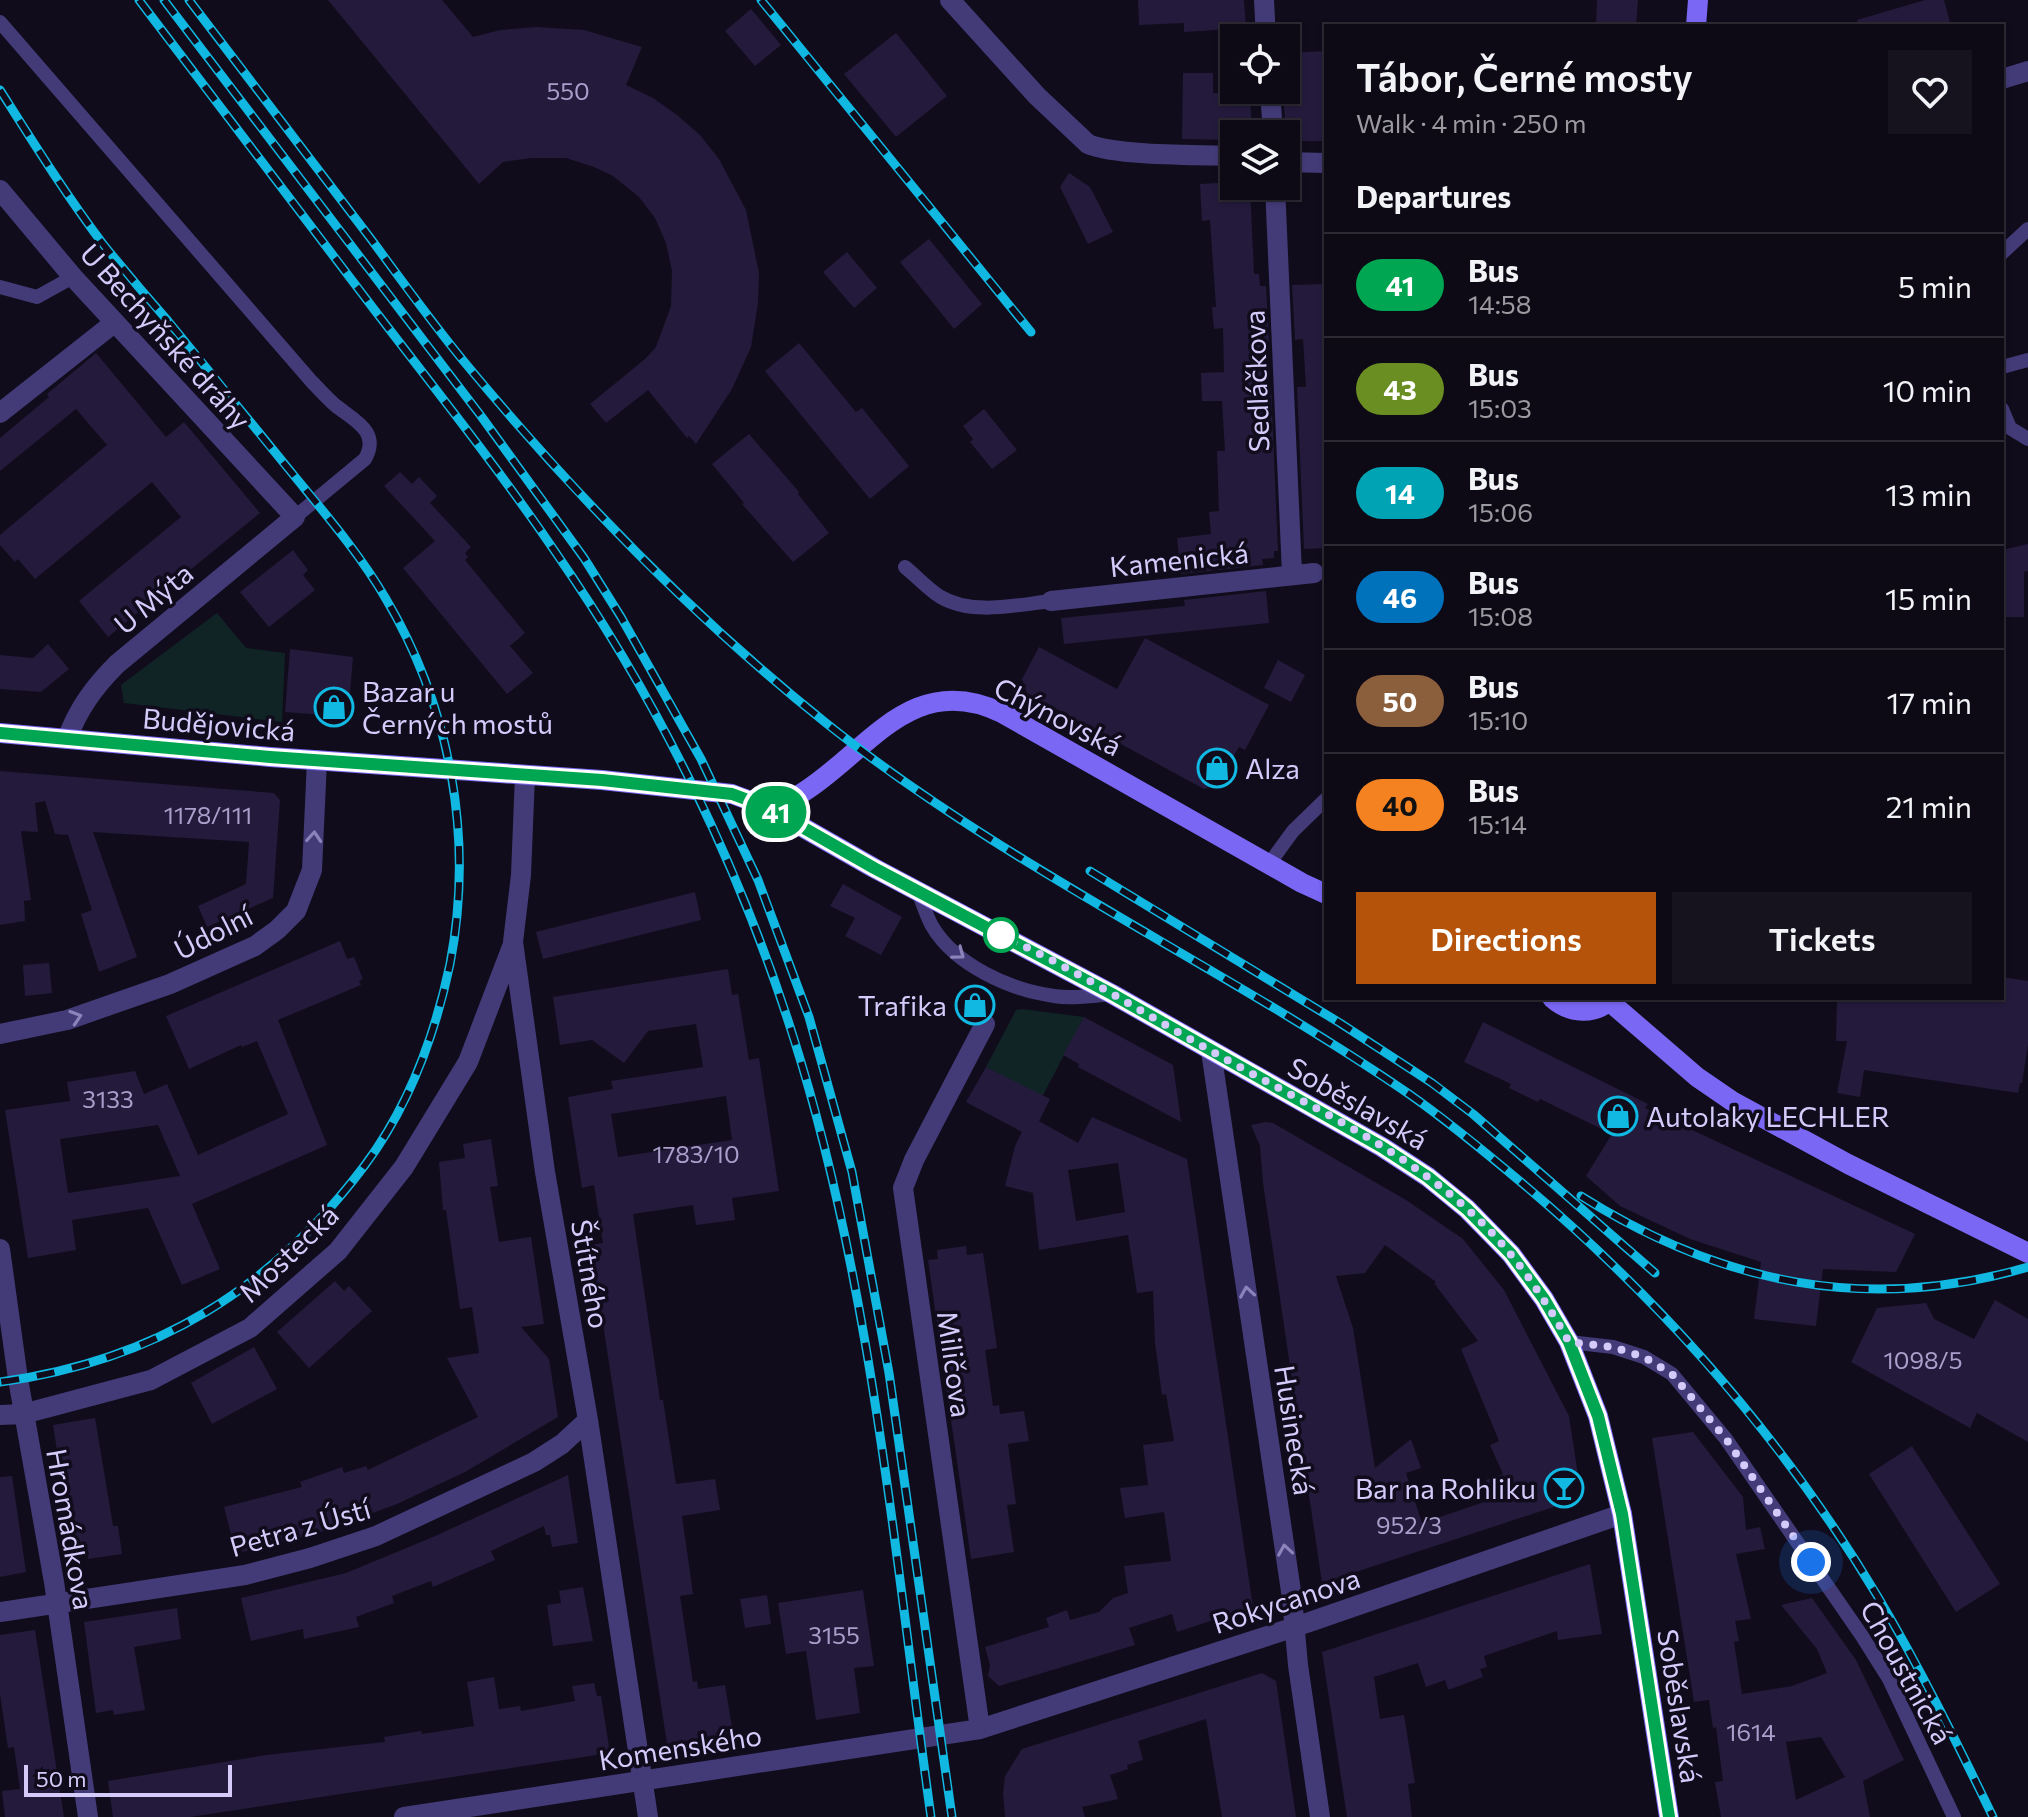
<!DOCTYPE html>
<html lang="en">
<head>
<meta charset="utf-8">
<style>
  body { margin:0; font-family:Commissioner,sans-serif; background:#16121e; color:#f1f3f6; height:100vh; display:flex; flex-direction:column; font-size:30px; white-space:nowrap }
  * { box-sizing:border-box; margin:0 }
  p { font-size:26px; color:#9a9aa0 }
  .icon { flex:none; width:44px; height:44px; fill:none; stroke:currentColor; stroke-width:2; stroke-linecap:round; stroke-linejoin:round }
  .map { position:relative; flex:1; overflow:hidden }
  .drawer { position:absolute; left:1324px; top:24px; width:680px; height:976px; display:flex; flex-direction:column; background:#0d0915; border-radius:0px; box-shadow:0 2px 6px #0004,0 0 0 2px #2d2a34 }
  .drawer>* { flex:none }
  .badge { padding:0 16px; border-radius:26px; font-size:28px; line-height:52px }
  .controls { position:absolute; left:1220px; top:24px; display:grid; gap:16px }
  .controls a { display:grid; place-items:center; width:80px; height:80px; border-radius:0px; background:#0d0915; box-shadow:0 2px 6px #0004,0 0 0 2px #2d2a34; font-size:40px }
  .scale { position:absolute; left:24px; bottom:20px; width:208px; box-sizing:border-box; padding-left:8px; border:4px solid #d5cbfb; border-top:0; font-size:22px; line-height:28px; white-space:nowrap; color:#d5cbfb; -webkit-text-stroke:6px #110c1c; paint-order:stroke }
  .you { position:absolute; width:40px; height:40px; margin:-20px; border:6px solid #fff; border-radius:50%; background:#1a73e8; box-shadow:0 0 0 12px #1a73e833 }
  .map>.badge { position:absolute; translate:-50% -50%; box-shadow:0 0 0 4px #fff }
  h2 { padding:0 32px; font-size:30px; line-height:72px }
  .round { display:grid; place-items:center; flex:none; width:84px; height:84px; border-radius:0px; background:#16121e }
  .summary { display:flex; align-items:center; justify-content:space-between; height:136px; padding:0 32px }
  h1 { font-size:38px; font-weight:600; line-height:60px }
  .primary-button { display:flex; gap:16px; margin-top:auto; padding:16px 32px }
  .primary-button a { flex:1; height:92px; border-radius:0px; background:#b45309; color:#fff; font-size:32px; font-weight:600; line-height:92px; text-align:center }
  .primary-button a+a { background:#16121e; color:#f1f3f6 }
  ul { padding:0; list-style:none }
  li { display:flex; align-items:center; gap:24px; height:104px; padding:0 32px; border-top:2px solid #2d2a34 }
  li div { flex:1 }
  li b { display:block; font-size:30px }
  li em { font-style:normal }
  li .badge { min-width:88px; font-weight:700; text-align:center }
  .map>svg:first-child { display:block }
</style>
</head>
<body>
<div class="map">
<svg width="2028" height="1817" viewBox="0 0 2028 1817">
  <rect width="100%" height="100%" fill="#110c1c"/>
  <path fill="#102425" d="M217,613L246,648L285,653L282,722L124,703L121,685Z
    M1022,1009L1084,1017L1042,1097L986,1067L1016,1010Z"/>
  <path fill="#241a3b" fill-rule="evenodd" d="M328,0H442L473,37L500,30L536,27L584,30L642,47L626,85L653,98L677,115L700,135L719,159L746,210L759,273L758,303L751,347L732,389L696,444L689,436L687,438L648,390L606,423L590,404L645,359L656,347L671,306L672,271L666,243L655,218L639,197L613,176L594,167L566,158H531L503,162L479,184Z
    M1138,0H1244L1246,28L1184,32V23L1139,25Z
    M1597,0H1638L1636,26H1596Z
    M1925,0H1944L1951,26H1858L1857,20Z
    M751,9L781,45L755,66L725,31Z
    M896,33L947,96L896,137L844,74Z
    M1326,51V141H1296L1286,131L1283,94H1290L1288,53Z
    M1183,73H1213V93L1257,94L1258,104L1250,96L1252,134H1234V140L1182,139Z
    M1069,173L1090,187L1113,232L1088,244L1060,187Z
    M1234,182V186H1250L1254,274H1259L1260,286H1266L1269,341H1261L1263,387H1271L1278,551H1274V558L1262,559L1263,565L1181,574L1177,538L1211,534L1209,512L1219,511L1217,451H1225L1222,401H1202L1201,373L1224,372L1223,328L1214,329L1212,307H1216L1210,220L1202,221L1200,184Z
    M929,239L982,304L954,329L900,262Z
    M847,252L877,288L854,308L823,272Z
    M1326,284V548L1304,549L1297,387H1306L1303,339L1295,340L1292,285Z
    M799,343L856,412L862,408L909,466L870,499L765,371Z
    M96,353L166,437L184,422L260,513L108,637L79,601L181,517L152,482L35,579L18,559L15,562L0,545V535L107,445L76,409L0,471V438L49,397L47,394Z
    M984,409L1017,450L992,469L970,442L973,439L963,426Z
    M749,434L799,492L798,494L829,533L793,562L742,504L744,503L712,464Z
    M400,472L412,484L419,477L437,496L430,503L471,547L465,553L468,557L465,560L525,633L510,646L533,673L507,694L403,568L435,541L384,486Z
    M2028,544V571L2024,572V617H2002V550Z
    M293,550L308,570L303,575L315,590L269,627L240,592Z
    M1266,591L1269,623L1064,644L1061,618L1185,606L1184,600Z
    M1145,638L1269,705L1245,750L1239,747L1217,785L1204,789L1027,693L1022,679L1039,647L1117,689Z
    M48,644L69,669L41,692L0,689V655L33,658Z
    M290,649L353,657L348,717L285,712Z
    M1278,660L1305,675L1291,702L1264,688Z
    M0,771L274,793L280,800L273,898L207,927L198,906L246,884L249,842L93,832L137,957L99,972L81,914L92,910L68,835L55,834L45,801L35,803L38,832L21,831L31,900L24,901L25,921L0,925Z
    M843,884L902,917L881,955L845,936L855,918L830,906Z
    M695,892L701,920L543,959L536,932Z
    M340,941L347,959L354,957L363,979L359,981L361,985L278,1020L327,1145L192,1204L220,1269L182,1285L148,1208L72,1220L76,1250L28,1258L5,1110L70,1101L67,1082L135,1071L144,1094L167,1084L198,1155L288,1114L257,1041L242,1047L241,1045L189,1069L166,1016ZM158,1125L180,1176L68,1193L60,1139Z
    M49,963L52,993L25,996L23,965Z
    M728,969L732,995L738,994L749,1060L759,1058L779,1191L732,1198L735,1220L696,1225L693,1205L633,1214L660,1400H663L676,1484L715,1479L720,1510L682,1516L693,1594L680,1596L693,1682L697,1681L698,1689L725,1685L733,1733L667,1744L591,1245L603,1243L594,1185L582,1188L568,1097L613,1089L611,1081L703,1067L696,1024L648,1031L624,1063L592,1040L560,1045L553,997ZM726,1096L732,1140L618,1157L611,1114Z
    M2002,977L2028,981V1045L2022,1083H2020L2018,1093L1864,1070L1860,1097L1837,1093L1847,1041H1836L1837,998H2002Z
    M1084,1017L1173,1065L1181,1122L1078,1067L1079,1064L1063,1055Z
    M1483,1022L1648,1104L1645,1108L1915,1234L1896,1272L1823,1269L1816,1326L1754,1319L1761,1262L1690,1239L1620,1206L1586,1176L1612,1134L1540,1099L1538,1102L1509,1088L1511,1084L1464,1062Z
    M986,1067L1050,1099L1039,1121L1078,1143L1092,1117L1187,1159L1253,1607L1177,1632L1172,1614L1129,1628L1135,1645L999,1686L988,1676L990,1665L985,1647L1049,1627L1046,1618L1067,1610L1070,1620L1099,1612L1113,1598L1128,1593L1124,1566L1171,1561L1164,1512L1125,1518L1120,1488L1148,1485L1143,1445L1174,1441L1166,1394L1162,1395L1155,1343L1153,1291L1137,1293L1128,1235L1039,1250L1033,1193L1005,1186L1015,1146L1022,1132L966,1102ZM1118,1163L1125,1212L1076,1221L1068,1170Z
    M1266,1122L1273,1123L1406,1200L1463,1239L1504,1290L1569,1416L1580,1488L1572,1501L1322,1583L1263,1183L1260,1146L1251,1125ZM1385,1245L1436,1282L1434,1283L1478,1341L1461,1349L1499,1441L1490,1445L1503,1474L1486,1480L1493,1499L1422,1523L1406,1473L1421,1468L1411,1439L1375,1468L1353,1328L1336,1276L1365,1273Z
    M491,1139L498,1186L490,1187L499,1242L531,1237L544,1324L521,1327L549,1359L558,1417L465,1472L397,1504L315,1534L242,1552L239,1536L232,1538L224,1507L302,1487L300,1482L342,1467L344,1473L366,1466L368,1470L478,1417L447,1358L479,1353L472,1307L460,1309L446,1210H443L439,1162L465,1158L463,1144Z
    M966,1246L967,1255L983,1253L997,1348L985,1350L993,1406L999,1405L1000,1414L1024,1411L1029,1441L1008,1444L1016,1504L1007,1505L1014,1552L971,1559L928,1260L938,1259L937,1250Z
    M335,1281L344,1291L349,1286L372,1311L309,1368L277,1332Z
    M1995,1300L2028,1319V1442L1977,1413L1970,1428L1851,1362L1877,1308L1926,1303L1934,1319L1974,1339Z
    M254,1347L277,1389L212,1424L191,1383Z
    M95,1418L113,1526H118L122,1554L88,1559L87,1552L73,1554L53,1425Z
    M1693,1432L1743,1497L1746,1530L1760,1527L1765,1549L1736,1554L1751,1619L1735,1621L1739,1641L1734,1642L1742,1694L1792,1686L1827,1673L1817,1649L1781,1605L1812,1598L1856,1660L1904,1760L1863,1781L1870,1817H1721L1715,1782L1723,1781L1716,1727L1713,1728L1709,1700L1694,1702L1652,1438ZM1821,1737L1845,1777L1796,1800L1786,1742Z
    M1912,1446L2000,1584L1956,1612L1869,1474Z
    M568,1475L578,1543L552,1547L550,1535H546L544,1526L491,1551L495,1560L433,1587L431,1581L392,1596L394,1603L356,1617L359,1627L304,1639L303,1629L251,1641L241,1598L346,1573L433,1537Z
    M12,1476L26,1572L0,1577V1477Z
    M1590,1564L1602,1634L1558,1640L1557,1631L1484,1656L1487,1667L1480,1669L1483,1677L1451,1689H1448L1445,1680L1426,1687L1418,1663L1374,1677L1380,1719L1404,1715L1415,1783L1408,1784L1412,1817H1347L1322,1652Z
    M583,1587L593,1641L553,1646L547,1605L561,1603L559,1591Z
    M863,1590L874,1666L854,1668L860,1713L816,1720L806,1651L786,1654L778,1603Z
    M767,1595L771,1624L745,1628L740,1599Z
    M177,1608L181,1639L134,1647L145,1710L114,1715L113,1710L96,1713L84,1622Z
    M35,1630L64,1817H5L2,1791L20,1789L14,1747L8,1748L0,1694V1635Z
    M1262,1673L1276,1681L1296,1817H1222L1206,1719L1138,1741L1143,1760L1127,1765L1128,1769L1110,1775L1118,1799L1082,1807L1085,1817H1005L1003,1793L1005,1776L1022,1749Z
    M494,1677L499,1709L520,1706L521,1711L575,1701L572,1686L594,1683L597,1696H601L610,1753L190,1817H113L108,1781L266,1755L385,1742L384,1737L421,1731L422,1734L474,1726L467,1682Z"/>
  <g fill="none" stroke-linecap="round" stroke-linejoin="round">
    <path stroke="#433b78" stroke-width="14" d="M0,22L312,382C320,390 327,398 335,405C353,420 381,431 365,459L295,517
      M2002,253L2028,229
      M0,287L37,297L73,277
      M2002,367L2028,360
      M2002,409L2010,428L2028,439
      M905,567C916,576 927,588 939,596C971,616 1016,605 1051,601
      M1269,864L1293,831L1326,799
      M918,891C922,902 926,915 932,926C955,965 1010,990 1054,996C1072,999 1092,996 1110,994
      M1569,1342L1613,1347L1644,1357L1672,1374L1726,1439L1862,1636L1889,1679L1954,1817"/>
    <path stroke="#433b78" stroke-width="20" d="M950,0L1037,96L1088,144C1116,156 1200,155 1234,156
      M1264,0L1266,38
      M2002,79L2028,71
      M1270,90L1273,134
      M1286,162L1326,163
      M1275,186L1292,574
      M0,190L73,277L295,517L117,664C94,687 78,709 67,739
      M0,413L114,323
      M1051,601L1314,573
      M525,775L521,875L513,942L545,1172L588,1420L648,1817
      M0,1034L67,1020L170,984L255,946L277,930L296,911L312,870L317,760
      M1211,1051L1292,1598L1298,1665L1320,1817
      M0,1249L18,1379L54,1582L88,1817
      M0,1415L23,1414L151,1380L250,1328L338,1251L404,1167L468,1062L513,944
      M0,1612L245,1575L310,1558L376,1536L534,1462L562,1444L588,1420
      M980,1729L903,1188L914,1160L985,1024
      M404,1817L980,1729L1295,1627L1622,1514"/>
    <path stroke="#7a68f5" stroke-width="20" d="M1696,26L1698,0
      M0,733L270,757L602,780L732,794L767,807L874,868L1112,994L1382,1147L1428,1177L1467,1209L1511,1254L1544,1299L1569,1342L1598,1416L1622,1514L1669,1817
      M767,807C778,803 792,799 802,793C867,753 911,669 1002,713L1302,883L1326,894
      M1552,998C1570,1014 1595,1016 1613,998
      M1610,1002L1697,1077L1732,1101L1848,1164L2028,1253"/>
    <g stroke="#10b8e2" stroke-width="9">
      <path id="rail" d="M139,0C217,103 295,205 373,308C435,389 499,469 556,553C658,700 739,865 793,1036C872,1284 895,1559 931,1817
        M164,0L481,416L584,558L621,617L701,759L758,880L809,1017L852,1172L889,1373L952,1817
        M189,0C250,80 310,159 371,239C402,281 433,324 466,364C574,494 693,617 826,723C1006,867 1219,964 1409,1094C1449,1122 1485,1152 1522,1183C1662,1301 1784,1440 1878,1597C1920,1668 1957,1743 1993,1817
        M761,0L1031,332
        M0,90C33,142 66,195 103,244C124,270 146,296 168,321C211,373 253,426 296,478C328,517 361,556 386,599C451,709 474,839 450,964C435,1035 409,1106 365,1165C272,1289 155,1361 0,1382
        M1090,871L1340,1023L1432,1083L1473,1114L1655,1273
        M1581,1196C1721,1284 1868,1314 2028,1267"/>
    </g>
    <use href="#rail" stroke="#110c1c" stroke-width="6" stroke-dasharray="18" stroke-linecap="butt"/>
  </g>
  <defs><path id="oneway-chevron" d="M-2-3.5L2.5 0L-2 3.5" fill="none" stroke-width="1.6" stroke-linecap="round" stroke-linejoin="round" transform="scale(2)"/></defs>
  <g stroke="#8c83ba">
    <use href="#oneway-chevron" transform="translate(314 837) rotate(-86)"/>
    <use href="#oneway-chevron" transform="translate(959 954) rotate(37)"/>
    <use href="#oneway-chevron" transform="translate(76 1017) rotate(-18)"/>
    <use href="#oneway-chevron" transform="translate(1247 1292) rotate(-99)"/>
    <use href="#oneway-chevron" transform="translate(1285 1550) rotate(-99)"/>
  </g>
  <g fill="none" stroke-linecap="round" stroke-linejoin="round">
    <g stroke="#fff" stroke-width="18">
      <path id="line" d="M0,733L270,757L602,780L732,794L767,807L874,868L1112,994L1382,1147L1428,1177L1467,1209L1511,1254L1544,1299L1569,1342L1598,1416L1622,1514L1669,1817"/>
    </g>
    <use href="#line" stroke="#00a651" stroke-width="12"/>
    <path stroke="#d5cbfb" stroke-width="8" stroke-dasharray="0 14.4" d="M1001,935C1073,968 1143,1013 1213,1052C1316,1111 1436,1161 1512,1256C1534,1283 1552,1312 1569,1342L1613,1347L1644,1357L1672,1374L1726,1439L1811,1562"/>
  </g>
  <defs>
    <g id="shop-ring" transform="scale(2)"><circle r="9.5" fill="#110c1c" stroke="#10b8e2" stroke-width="1.5"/><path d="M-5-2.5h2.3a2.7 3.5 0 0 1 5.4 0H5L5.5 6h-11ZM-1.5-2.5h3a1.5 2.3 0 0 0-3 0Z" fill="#10b8e2"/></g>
    <g id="bar-ring" transform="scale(2)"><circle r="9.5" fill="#110c1c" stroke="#10b8e2" stroke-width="1.5"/><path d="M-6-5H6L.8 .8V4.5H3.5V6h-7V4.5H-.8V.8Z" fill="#10b8e2"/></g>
  </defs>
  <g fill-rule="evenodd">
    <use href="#shop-ring" x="334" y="707"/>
    <use href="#shop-ring" x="1217" y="768"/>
    <use href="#shop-ring" x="975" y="1005"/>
    <use href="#shop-ring" x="1618" y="1116"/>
    <use href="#bar-ring" x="1564" y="1488"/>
  </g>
  <circle fill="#fff" stroke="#00a651" stroke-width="4" cx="1001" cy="935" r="16"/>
  <g text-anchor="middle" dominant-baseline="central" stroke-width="7" stroke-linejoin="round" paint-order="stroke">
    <g font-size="24" fill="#a99fcb">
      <text x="568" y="90">550</text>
      <text x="208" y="814">1178/111</text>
      <text x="108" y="1098">3133</text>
      <text x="696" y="1153">1783/10</text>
      <text x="1923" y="1359">1098/5</text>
      <text x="1409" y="1524">952/3</text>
      <text x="834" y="1634">3155</text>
      <text x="1751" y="1731">1614</text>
    </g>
    <g font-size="28" fill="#d5cbfb" stroke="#110c1c">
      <text transform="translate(166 336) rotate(48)">U Bechyňské dráhy</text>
      <text transform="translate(1256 381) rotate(-92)">Sedláčkova</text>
      <text transform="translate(1179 559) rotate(-6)">Kamenická</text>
      <text transform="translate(153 598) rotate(-40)">U Mýta</text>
      <text transform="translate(1058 716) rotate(27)">Chýnovská</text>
      <text transform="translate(219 724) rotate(5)">Budějovická</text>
      <text transform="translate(213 932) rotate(-27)">Údolní</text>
      <text transform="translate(1358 1103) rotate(30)">Soběslavská</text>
      <text transform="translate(288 1253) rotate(-44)">Mostecká</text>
      <text transform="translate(591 1274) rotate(80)">Štítného</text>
      <text transform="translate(955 1364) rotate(82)">Miličova</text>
      <text transform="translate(1295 1430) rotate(81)">Husinecká</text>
      <text transform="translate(300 1527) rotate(-16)">Petra z Ústí</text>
      <text transform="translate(71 1529) rotate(80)">Hromádkova</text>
      <text transform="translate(1286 1600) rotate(-18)">Rokycanova</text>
      <text transform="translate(1907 1672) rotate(61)">Choustnická</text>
      <text transform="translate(1680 1706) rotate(81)">Soběslavská</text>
      <text transform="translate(680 1747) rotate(-9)">Komenského</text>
    </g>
    <g font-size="28" fill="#d5cbfb" stroke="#110c1c" text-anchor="start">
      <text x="362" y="691">Bazar u<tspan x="362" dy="32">Černých mostů</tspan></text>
      <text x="1245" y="768">Alza</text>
      <text x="947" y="1005" text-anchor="end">Trafika</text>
      <text x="1646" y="1116">Autolaky LECHLER</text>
      <text x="1536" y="1488" text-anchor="end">Bar na Rohliku</text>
    </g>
  </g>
</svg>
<div class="controls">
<a><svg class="icon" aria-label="locate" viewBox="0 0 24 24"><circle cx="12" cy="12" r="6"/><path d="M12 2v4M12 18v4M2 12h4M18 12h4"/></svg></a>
<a><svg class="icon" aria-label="layers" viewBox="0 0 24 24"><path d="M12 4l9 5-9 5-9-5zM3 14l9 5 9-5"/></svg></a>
</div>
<div class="scale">50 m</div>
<div class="you" style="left:1811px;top:1562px"></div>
<b class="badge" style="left:776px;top:812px;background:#00a651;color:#fff">41</b>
<section class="drawer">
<div class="summary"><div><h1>Tábor, Černé mosty</h1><p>Walk · 4 min · 250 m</p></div><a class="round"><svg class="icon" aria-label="heart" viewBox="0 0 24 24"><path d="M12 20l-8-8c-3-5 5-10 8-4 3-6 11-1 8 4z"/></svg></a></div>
<h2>Departures</h2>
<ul>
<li><span class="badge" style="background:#00a651;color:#fff">41</span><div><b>Bus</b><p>14:58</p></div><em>5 min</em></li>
<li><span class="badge" style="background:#6b8e23;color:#fff">43</span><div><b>Bus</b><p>15:03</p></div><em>10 min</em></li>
<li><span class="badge" style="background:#00a3b4;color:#fff">14</span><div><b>Bus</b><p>15:06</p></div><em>13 min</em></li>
<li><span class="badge" style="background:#0072bc;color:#fff">46</span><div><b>Bus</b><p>15:08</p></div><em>15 min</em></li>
<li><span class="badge" style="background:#8b5e3c;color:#fff">50</span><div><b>Bus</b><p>15:10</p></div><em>17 min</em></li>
<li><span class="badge" style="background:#f58220;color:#111">40</span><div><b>Bus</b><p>15:14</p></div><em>21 min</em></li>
</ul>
<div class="primary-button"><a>Directions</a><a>Tickets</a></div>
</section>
</div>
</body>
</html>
